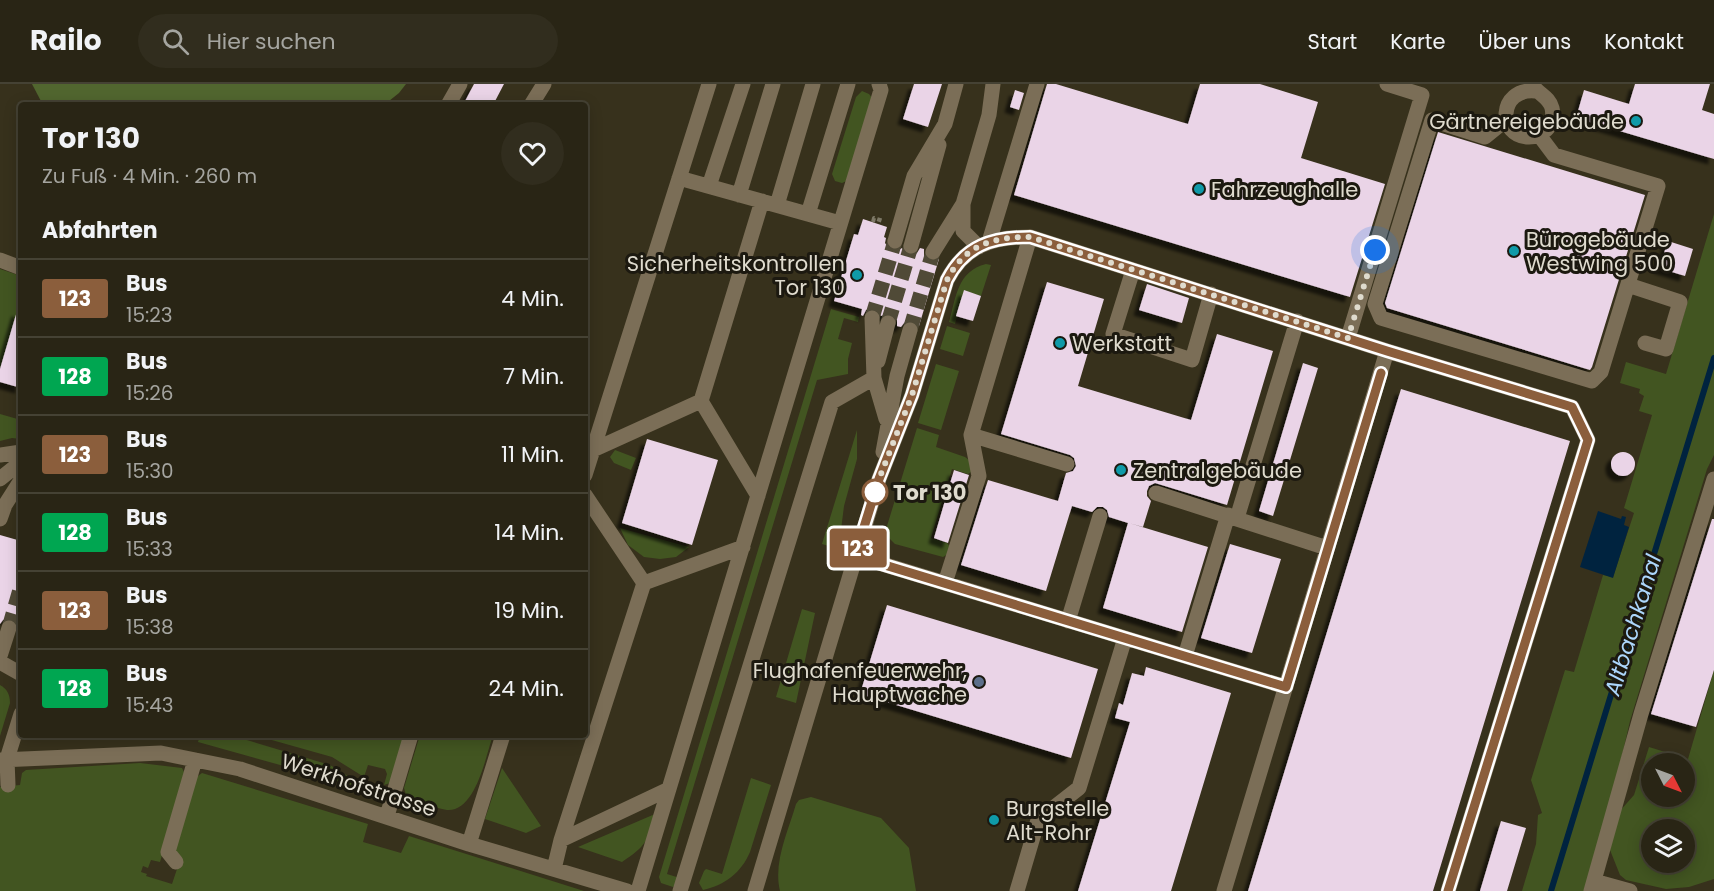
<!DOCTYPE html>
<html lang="de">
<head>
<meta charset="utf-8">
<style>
  body { margin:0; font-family:Poppins,sans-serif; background:#312d1e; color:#f1f3f6; height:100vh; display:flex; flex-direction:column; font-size:22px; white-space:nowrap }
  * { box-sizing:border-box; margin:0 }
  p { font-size:20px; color:#a5a5a0 }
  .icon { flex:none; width:33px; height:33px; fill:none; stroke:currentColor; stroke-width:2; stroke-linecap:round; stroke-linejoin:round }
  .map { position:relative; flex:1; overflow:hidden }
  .drawer { position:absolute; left:18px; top:18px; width:570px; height:636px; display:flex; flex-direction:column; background:#292515; border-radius:6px; box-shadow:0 3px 15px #0003,0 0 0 2px #454234 }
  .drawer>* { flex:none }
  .badge { padding:0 12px; border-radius:4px; font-size:21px; line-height:39px }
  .needle { width:39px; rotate:132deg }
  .tools { position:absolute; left:1641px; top:669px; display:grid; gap:12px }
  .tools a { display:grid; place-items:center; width:54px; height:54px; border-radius:50%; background:#292515; box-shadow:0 3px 15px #0003,0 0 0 2px #454234; font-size:30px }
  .you { position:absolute; width:30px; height:30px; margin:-15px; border:4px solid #fff; border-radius:50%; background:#1a73e8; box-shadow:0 0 0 9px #1a73e833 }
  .map>.badge { position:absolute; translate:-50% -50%; box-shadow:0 0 0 3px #fff }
  h2 { padding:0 24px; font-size:22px; line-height:54px }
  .round { display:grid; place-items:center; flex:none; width:63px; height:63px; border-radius:32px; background:#312d1e }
  .head { display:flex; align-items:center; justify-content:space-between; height:102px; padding:0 24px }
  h1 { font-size:28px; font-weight:700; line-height:45px }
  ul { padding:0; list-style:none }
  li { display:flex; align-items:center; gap:18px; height:78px; padding:0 24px; border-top:2px solid #454234 }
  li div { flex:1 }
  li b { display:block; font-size:22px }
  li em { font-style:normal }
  li .badge { min-width:66px; font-weight:700; text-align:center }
  header { display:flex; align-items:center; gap:36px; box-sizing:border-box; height:84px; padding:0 30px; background:#292515; border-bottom:2px solid #454234 }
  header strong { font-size:28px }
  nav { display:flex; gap:33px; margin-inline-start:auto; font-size:21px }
  .search { width:420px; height:54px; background:#312d1e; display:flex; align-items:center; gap:15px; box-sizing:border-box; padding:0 21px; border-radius:33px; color:#a5a5a0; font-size:22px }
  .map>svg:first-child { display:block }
</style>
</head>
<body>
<header>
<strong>Railo</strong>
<div class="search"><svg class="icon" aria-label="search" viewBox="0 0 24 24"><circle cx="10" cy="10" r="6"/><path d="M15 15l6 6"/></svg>Hier suchen</div>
<nav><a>Start</a><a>Karte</a><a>Über uns</a><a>Kontakt</a></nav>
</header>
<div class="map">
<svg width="1714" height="807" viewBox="0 0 1714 807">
  <defs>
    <filter id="shadow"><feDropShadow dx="-5.5" dy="5.5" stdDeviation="1.5" flood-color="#0009"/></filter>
  </defs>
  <rect width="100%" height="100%" fill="#37311c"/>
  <path fill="#425521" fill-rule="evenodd" d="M862,7L869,10L873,15L849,96L842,99L835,97L832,90L856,13Z
    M1714,130V371L1707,385L1630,637L1613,710L1584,807H1522L1536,760L1538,731L1542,729L1531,696L1565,586L1574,588L1603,491L1613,493L1634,429L1624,424L1652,331L1639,327L1644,312L1639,309L1640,305L1620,299L1626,278L1666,290Z
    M986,180L991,181L981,212L964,207L955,240L949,238C956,214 957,187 986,180Z
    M0,185L21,192V228L18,227L0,285Z
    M831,225L859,233L858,238L844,234L838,255L852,259L848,275V290L817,296L667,790L683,795L673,803L661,799L659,793Z
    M947,242L970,249L963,272L940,265Z
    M936,280L959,287L941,346L918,339Z
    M0,330L21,336V355L12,354L0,357Z
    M917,344L939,351L936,363L965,373L969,376L974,386L968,390L952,385L931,454L947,459L951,464L948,470L943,473L895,460L889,454L887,442Z
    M857,346V375L844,422L841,446L835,464L822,460Z
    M615,366L636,374L631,386L614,379L610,373Z
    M620,444L689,463L676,473L660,475L644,473L628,461Z
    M802,525L815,529L796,619L776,613Z
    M1714,586V795L1689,803L1666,805L1626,796L1620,791L1610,766L1619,728L1634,711L1649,663L1688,675ZM1652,680H1684V712H1652ZM1652,746H1684V778H1652Z
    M0,601C7,605 10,610 10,619L0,652Z
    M200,651H230L330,681L359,699L355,702L198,658Z
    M254,651H405L390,699L384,701L387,690L385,685L368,681L364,693L332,673Z
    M420,651H493C486,671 476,728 447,726C434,724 420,718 407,714L404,704Z
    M140,679L182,684L186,692L160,778L151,776L148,784L143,782L141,788L147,790L146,792L172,800L180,776L173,766L194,695L202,689L368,740L363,758L401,769L409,752L584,807H0V703L20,701L22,689L26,686Z
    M502,684L541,742L526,749L485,735Z
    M751,694L771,701L750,768C741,789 725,801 703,806L699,799L704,787L706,785L722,790Z
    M811,713L881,734L909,764L916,807H780C773,778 788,748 796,720L799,716Z
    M655,730C648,757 646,762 622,778L578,763Z"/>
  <path fill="#51662f" d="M32,0H406L399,9L384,21H43Z"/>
  <path fill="#00233f" d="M1598,427L1621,435L1622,432L1626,433L1624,441L1629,443L1613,494L1580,483Z"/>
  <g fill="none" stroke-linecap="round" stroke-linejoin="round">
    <path stroke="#00233f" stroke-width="6" d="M1551,807L1714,274"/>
  </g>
  <path fill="#ead4e7" filter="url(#shadow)" d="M474,0H504L493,21H463Z
    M914,0H942L928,43L903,35Z
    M1047,0H1056L1188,40L1200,0H1260L1318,18L1301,74L1385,100L1350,213L1014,111Z
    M1635,0H1710L1702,26L1714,30V75L1576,34L1584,6L1629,20Z
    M1015,6L1024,9L1019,26L1010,23Z
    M1438,48L1645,111L1592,283L1590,286L1387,224L1385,219Z
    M863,135L887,143L884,153L886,154L885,159L888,163L892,166L897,167L902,164L905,169L913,172L917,169L920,164L924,165V172L928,177L933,178L939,175L919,242L913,237L908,236L904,239L901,243L897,242V236L891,230H886L881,232L877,226L871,224L866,226L863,232L861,231L862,225L834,217L854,150L858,151Z
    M1668,157L1693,165L1685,192L1659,184Z
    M1047,198L1104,215L1078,302L1191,336L1217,250L1273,267L1227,421L1155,399L1149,402L1147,407V412L1151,417L1143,443L1129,439L1208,463L1182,548L1103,524L1128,439L1109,433L1107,426L1103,423H1097L1092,428L1072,422L1046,507L961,481L988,396L1058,417L1066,389L1073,387L1076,382L1074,374L1070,371L1001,350Z
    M1147,200L1189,214L1182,239L1139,226Z
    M964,206L981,212L973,237L956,232Z
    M17,227L21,228V304L0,298V285Z
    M1303,279L1318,284L1273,432L1259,427Z
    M1401,305L1570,357L1433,807H1248Z
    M647,355L718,376L692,461L622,439Z
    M1611 380a12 12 0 1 1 24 0a12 12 0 1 1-24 0Z
    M954,386L969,391L948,459L934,454Z
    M1712,435H1714V586L1696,643L1651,630Z
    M0,451L21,457V526L17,539L13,535L8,534L3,536L0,540Z
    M1230,460L1281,475L1252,569L1201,554Z
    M887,521L1098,585L1071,674L860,610Z
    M1146,583L1231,609L1171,807H1078L1130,638L1115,634L1119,619L1123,621L1132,589L1144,592Z
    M1501,737L1526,744L1507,807H1480Z"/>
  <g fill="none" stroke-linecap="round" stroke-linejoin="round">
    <path stroke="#504a37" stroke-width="15" stroke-dasharray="15 8" stroke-linecap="butt" d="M872,234L895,157
      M888,239L911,162
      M910,246L933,168
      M9,544L21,502"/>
    <path stroke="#7d7866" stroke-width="4" stroke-dasharray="4.5 3" stroke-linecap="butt" d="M873,138L874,134L883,137"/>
    <path stroke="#7b6e57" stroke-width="15" d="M1532,0C1537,10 1549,12 1552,24C1554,32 1551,41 1546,46C1542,50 1535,53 1529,53C1497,53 1498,4 1535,7
      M448,21L460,0
      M531,21L544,0
      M1506,36L1485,53L1432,36L1375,220L1381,234L1592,297L1601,288L1658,102L1554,71L1539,51
      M679,94L840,139
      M709,102L743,0
      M739,111L773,0
      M963,120V147L979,163
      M777,121L813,0
      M808,130L848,0
      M895,157L914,92L945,40L956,0
      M989,158L1037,0
      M911,162L939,61
      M933,168L963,120L989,31L993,0
      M0,176L21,184
      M1133,186L1113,250L1192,276L1211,210
      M1628,201L1680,218L1666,265L1645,259
      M872,234L874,294L886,335
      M1348,254L1422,11L1387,0
      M1387,267L1572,323L1588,356L1448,807
      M878,277L888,239
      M701,317L758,412
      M971,351L1067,380
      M593,366L701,317L762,117
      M883,368L897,292L910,246
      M0,371L21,368
      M585,391L709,0
      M0,395L21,378
      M1156,409L1327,464
      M585,411L644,499L743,463
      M1237,434L1297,237
      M0,435L5,421L21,396
      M856,472L1286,603
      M945,499L979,392L971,351L1030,153
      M1068,537L1100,432
      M0,572L9,544
      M1185,572L1228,431
      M0,578L21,590
      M0,676L161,669L240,685L469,760L627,807
      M8,701L7,675L21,630
      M387,732L411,651
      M561,756L669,705
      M469,760L503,651
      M176,778L168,768L195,676
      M554,785L561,756L644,499
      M1594,797L1630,807
      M638,807L881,6L879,0
      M680,807L832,318L874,294
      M755,807L879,395L912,311L947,196C965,161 993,153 1030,153L1387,267L1224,807
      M1017,807L1038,736L1079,704L1125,554
      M1591,807L1641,630L1714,395"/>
  </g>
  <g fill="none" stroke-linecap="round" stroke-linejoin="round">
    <g stroke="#fff" stroke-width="14">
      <path id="line" d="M1381,289L1286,603L855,472L879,395L912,311L947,196C965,161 992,153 1030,153L1387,267L1572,323L1588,356L1448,807"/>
    </g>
    <use href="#line" stroke="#8b5e3c" stroke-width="9"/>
    <path stroke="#dfdbce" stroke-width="6" stroke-dasharray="0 10.8" d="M875,408L873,414L879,395L912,311L947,196C965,161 992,153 1030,153L1348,254L1375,166"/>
  </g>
  <g fill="#0f9aa8" stroke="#1c1910" stroke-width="2">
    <circle cx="1636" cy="37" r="6"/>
    <circle cx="1199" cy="105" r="6"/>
    <circle cx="1514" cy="167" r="6"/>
    <circle cx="857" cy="191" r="6"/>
    <circle cx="1060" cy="259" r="6"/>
    <circle cx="1121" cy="386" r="6"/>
    <circle cx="994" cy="736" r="6"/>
  </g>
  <circle fill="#fff" stroke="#8b5e3c" stroke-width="3" cx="875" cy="408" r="12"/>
  <circle fill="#5c6f8a" stroke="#1c1910" stroke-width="2" cx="979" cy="598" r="6"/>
  <g text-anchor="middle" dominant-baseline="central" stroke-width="6" stroke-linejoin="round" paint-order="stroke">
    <g font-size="21" fill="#dfdbce" stroke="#1c1910" text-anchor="start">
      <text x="1624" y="37" text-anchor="end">Gärtnereigebäude</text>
      <text x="1211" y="105">Fahrzeughalle</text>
      <text x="1526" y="155">Bürogebäude<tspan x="1526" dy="24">Westwing 500</tspan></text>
      <text x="845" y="179" text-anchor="end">Sicherheitskontrollen<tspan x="845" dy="24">Tor 130</tspan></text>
      <text x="1072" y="259">Werkstatt</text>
      <text x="1133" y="386">Zentralgebäude</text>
      <text x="967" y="586" text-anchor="end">Flughafenfeuerwehr,<tspan x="967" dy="24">Hauptwache</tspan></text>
      <text x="1006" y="724">Burgstelle<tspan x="1006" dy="24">Alt-Rohr</tspan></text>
    </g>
    <g font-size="21" font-weight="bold" fill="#dfdbce" stroke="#1c1910" text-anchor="start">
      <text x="893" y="408">Tor 130</text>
    </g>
    <g font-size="21" fill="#dfdbce" stroke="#1c1910">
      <text transform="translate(359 701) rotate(18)">Werkhofstrasse</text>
    </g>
    <g font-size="22" font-style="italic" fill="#acd6fb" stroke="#1c1910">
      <text transform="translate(1633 541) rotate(-73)">Altbachkanal</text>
    </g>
  </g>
</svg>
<div class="tools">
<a><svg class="needle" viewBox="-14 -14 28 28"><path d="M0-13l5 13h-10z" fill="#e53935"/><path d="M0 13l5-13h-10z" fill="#a5a5a0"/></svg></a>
<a><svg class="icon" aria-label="layers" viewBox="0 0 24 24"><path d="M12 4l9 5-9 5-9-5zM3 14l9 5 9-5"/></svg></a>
</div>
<div class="you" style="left:1375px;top:166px"></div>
<b class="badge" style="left:858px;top:464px;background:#8b5e3c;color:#fff">123</b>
<section class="drawer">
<div class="head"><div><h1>Tor 130</h1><p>Zu Fuß · 4 Min. · 260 m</p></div><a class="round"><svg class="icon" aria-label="heart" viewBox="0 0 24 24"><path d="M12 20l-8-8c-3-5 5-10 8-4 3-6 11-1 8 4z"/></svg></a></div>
<h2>Abfahrten</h2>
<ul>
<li><span class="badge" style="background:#8b5e3c;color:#fff">123</span><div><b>Bus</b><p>15:23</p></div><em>4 Min.</em></li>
<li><span class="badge" style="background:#00a651;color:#fff">128</span><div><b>Bus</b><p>15:26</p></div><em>7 Min.</em></li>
<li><span class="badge" style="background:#8b5e3c;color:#fff">123</span><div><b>Bus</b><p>15:30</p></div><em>11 Min.</em></li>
<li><span class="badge" style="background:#00a651;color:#fff">128</span><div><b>Bus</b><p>15:33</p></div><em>14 Min.</em></li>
<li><span class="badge" style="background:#8b5e3c;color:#fff">123</span><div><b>Bus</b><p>15:38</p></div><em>19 Min.</em></li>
<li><span class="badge" style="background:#00a651;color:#fff">128</span><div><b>Bus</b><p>15:43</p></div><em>24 Min.</em></li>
</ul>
</section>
</div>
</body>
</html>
